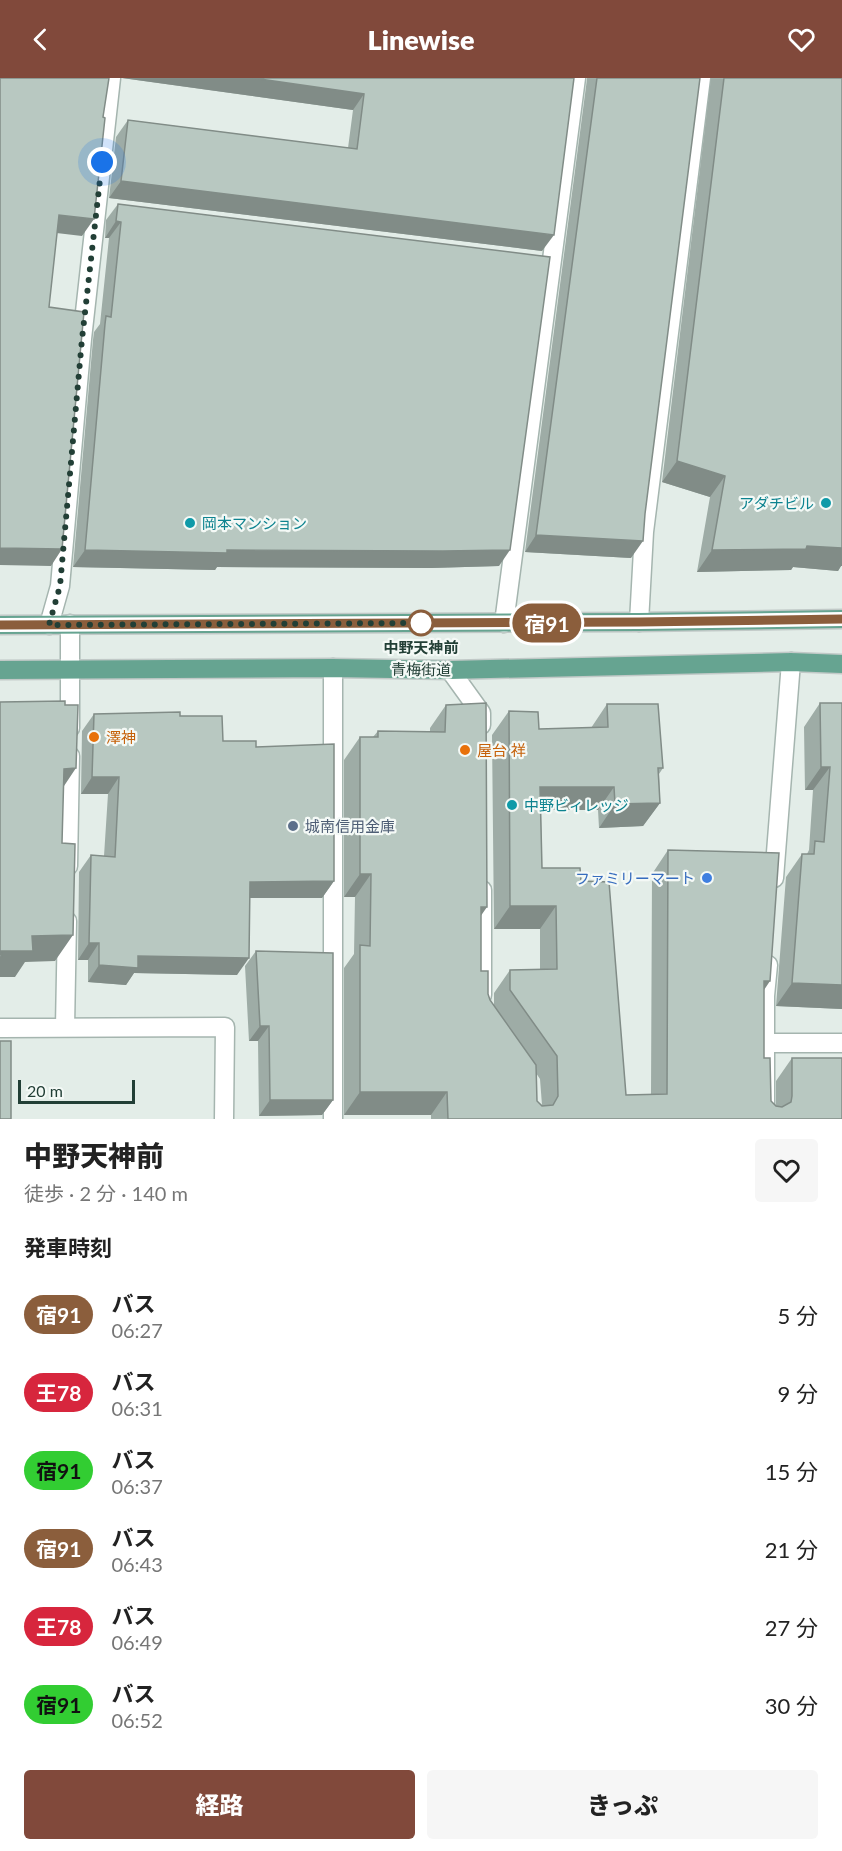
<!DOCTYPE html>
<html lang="ja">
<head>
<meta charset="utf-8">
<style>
  body { margin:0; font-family:Lato,"Noto Sans JP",sans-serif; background:#f6f6f6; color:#222; height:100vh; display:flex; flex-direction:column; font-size:22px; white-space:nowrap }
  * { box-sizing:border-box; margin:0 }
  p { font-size:20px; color:#767676 }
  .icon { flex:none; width:33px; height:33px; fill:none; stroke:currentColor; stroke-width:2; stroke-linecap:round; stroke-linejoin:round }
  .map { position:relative; height:1041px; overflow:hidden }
  .panel { display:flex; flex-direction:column; background:#fff; flex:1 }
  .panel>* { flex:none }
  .badge { padding:0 12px; border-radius:20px; font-size:21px; line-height:39px }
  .scale { position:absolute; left:18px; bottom:15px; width:117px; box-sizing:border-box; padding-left:6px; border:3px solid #223f36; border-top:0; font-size:16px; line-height:21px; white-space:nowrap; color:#223f36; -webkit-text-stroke:4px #f4f9f6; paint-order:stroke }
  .you { position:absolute; width:30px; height:30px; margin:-15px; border:4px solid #fff; border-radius:50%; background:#1a73e8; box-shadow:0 0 0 9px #1a73e833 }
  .map>.badge { position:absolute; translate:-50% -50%; box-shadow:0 0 0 3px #fff }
  h2 { padding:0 24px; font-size:22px; line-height:54px }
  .round { display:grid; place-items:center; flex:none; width:63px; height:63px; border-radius:6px; background:#f6f6f6 }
  .head { display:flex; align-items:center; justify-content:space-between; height:102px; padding:0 24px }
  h1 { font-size:28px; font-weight:800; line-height:45px }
  .primary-button { display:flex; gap:12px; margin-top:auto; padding:12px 24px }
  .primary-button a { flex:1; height:69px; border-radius:6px; background:#81493b; color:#fff; font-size:24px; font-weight:800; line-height:69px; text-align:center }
  .primary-button a+a { background:#f6f6f6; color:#222 }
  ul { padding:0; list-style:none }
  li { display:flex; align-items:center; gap:18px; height:78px; padding:0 24px }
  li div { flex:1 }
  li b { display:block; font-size:22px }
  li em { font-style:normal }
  li .badge { min-width:66px; font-weight:700; text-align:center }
  header { display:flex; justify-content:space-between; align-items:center; height:78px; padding:0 24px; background:#81493b; color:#fff; font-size:27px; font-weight:800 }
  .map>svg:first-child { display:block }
</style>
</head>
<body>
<header><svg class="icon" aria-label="back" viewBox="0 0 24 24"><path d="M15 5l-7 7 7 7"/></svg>Linewise<svg class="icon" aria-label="heart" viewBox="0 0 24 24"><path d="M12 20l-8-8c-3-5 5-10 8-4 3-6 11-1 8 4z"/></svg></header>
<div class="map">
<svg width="842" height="1041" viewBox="0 0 842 1041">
  <rect width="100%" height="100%" fill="#e3ede8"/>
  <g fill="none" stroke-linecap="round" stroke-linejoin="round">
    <g stroke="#a5b5af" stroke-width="21">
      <path id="minor" d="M639,544L644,454L701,0
        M504,545L576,0
        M70,546V650
        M49,547L60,508L82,261L111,0
        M333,590V1041
        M450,592L481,635V647
        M68,788L70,678
        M774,800L791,584
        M482,812V917
        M65,949L67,843
        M0,950L225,949L224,1041
        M765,965H842
        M765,1041V918L768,887"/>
    </g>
    <g stroke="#c1c9c7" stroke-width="21">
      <path id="major" d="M0,547L639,544L842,541
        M0,592L333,590L450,592L791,584L842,586"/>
    </g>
    <use href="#minor" stroke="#fff" stroke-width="18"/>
    <use href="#major" stroke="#66a491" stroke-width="18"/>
  </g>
  <path fill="#9eaca6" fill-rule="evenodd" d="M122,0H574L542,173L109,120L116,59L128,42L348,70L353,32Z
    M587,0H700L631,480L525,474L587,1Z
    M711,0H842V488H841L838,493L793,489L791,492L697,494L710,419L662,404Z
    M118,126L499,488L431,490L217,489L215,492L73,489L93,262L94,254L100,246L109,160H105L106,142Z
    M820,625H842V931L776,928L786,799L802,776H807L809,772L813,712H805L804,649Z
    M607,626L663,690L659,696L660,725L643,748L599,750L598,732H541L542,790L581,803L626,1017L651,1016L652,796L668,772L764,911V980L771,1023L776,1028V1003L792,980L842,1041H431V1037H344V890L354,876L355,819H344V682L360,659H373L378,653H430V650L446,627L481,838V893L490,922L494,928V915L510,892L540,891V851H494L492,657L509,633L539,651L591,650ZM536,995L540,1001L542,1027L537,1023Z
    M94,636L180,638L223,663L256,669L334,803L322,820H250L237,897L134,895L126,907L88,904V882H78L79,794L91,777L104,778L108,716H81L82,653Z
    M256,873L333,1022L322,1037L259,1038L258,963H249L245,888Z"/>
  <path fill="#818c87" d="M122,0H253L364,16L353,32Z
    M121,103L554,157L542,173L109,120Z
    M59,137L94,141L82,158L48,154Z
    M116,143L121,144L109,160H105Z
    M677,383L725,398L710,419L662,404Z
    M536,457L643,463L631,480L525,474Z
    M807,468L842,470V488H841L838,493L793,489L791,492L697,494L712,472Z
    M0,470L62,471L51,488L0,487Z
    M85,472H510L499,488L431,490L217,489L215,492L73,489Z
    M821,689H830L813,712H805Z
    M76,690L58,717L64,691Z
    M92,699H119L108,716H81Z
    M540,709H614L598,732H524Z
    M660,725L643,748L599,750L615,726Z
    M360,796H371L355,819H344Z
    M334,803L322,820H239L250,804Z
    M510,828H556L540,851H494Z
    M481,829H487L471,852Z
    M73,857L55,883L25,884L15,899H0V875L1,873L32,858Z
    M89,865H99L88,882H78Z
    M138,878L249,880L237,897L134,895L126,907L88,904L99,887Z
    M764,903H770L754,927Z
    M792,905L842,907V931L776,928Z
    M260,948H269L258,963H249Z
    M360,1014H447L431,1037H344Z
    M270,1022H333L322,1037L259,1038Z"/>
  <path fill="#b8c8c1" stroke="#818c87" stroke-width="1.5" d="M0,0H109L103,39L105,40L94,141L59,137L49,229L84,234L62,471L0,470Z
    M253,0H574L554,157L121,103L128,42L357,71L364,16Z
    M597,0H700L645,436L643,463L536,457Z
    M724,0H842V470L807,468L806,471L712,472L725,398L677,383Z
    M118,126L550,179L510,472L443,473L227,472V475L85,472L105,246L106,238L111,239L121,144L116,143Z
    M65,623V627H78L76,690L64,691L62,765L75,766L73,857L32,858L33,873H1L2,879H0V624Z
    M486,625L487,829H481V893H488V916L490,922L536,987L537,1023L542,1028L553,1027L558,1018L557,978L510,912V892L557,891L556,828H510L509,633L538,634L539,651L608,649L607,626H658L663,690H658L660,725L615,726L614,709H540L542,790H580L581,803L609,804L626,1017L667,1016L668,772L779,775L770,903H764V980H770L771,1023L776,1028L782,1029L791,1024L792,1018V980H842V1041H448L447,1014H360V867L370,868L371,796H360V659H378V653L445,654L446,627Z
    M820,625H842V907L792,905L802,776H814L815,763L824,764L830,689H821Z
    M180,634V638H222L223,663H256V669L334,666V803L250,804L249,880L138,878V890L99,887V865H89L91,777L115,779L119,699H92L94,636Z
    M256,873L333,875V1022H270L269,948H260Z
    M0,963H11V1041H0Z"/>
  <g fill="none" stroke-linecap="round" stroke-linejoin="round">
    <g stroke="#fff" stroke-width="14">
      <path id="line" d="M0,547L639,544L842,541"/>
    </g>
    <use href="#line" stroke="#8b5e3c" stroke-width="9"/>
    <path stroke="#223f36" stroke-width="6" stroke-dasharray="0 10.8" d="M102,84L82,261L60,508L49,547L421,545"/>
  </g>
  <g fill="#0f9aa8" stroke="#f4f9f6" stroke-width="2">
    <circle cx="826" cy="425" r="6"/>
    <circle cx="190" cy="445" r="6"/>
    <circle cx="512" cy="727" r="6"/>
  </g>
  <circle fill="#fff" stroke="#8b5e3c" stroke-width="3" cx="421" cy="545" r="12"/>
  <g fill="#e8710a" stroke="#f4f9f6" stroke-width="2">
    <circle cx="94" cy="659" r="6"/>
    <circle cx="465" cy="672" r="6"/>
  </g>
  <circle fill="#5c6f8a" stroke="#f4f9f6" stroke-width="2" cx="293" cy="748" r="6"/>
  <circle fill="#3f7fe0" stroke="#f4f9f6" stroke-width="2" cx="707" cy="800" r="6"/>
  <g text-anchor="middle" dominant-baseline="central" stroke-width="4.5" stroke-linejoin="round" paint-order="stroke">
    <g font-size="15" fill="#0d838f" stroke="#f4f9f6" text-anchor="start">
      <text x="814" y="425" text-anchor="end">アダチビル</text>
      <text x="202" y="445">岡本マンション</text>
      <text x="524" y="727">中野ビィレッジ</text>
    </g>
    <g font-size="15" font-weight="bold" fill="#223f36" stroke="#f4f9f6">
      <text x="421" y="569">中野天神前</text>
    </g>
    <g font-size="15" fill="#223f36" stroke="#f4f9f6">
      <text transform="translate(421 591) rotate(1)">青梅街道</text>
    </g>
    <g font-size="15" fill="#c56008" stroke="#f4f9f6" text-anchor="start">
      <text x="106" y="659">澤神</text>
      <text x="477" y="672">屋台 祥</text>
    </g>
    <g font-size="15" fill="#4e5e75" stroke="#f4f9f6" text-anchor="start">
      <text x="305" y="748">城南信用金庫</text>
    </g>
    <g font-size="15" fill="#366cbe" stroke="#f4f9f6" text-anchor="end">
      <text x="695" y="800">ファミリーマート</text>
    </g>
  </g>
</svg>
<div class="scale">20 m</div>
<div class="you" style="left:102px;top:84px"></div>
<b class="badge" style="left:547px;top:545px;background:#8b5e3c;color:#fff">宿91</b>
</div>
<section class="panel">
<div class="head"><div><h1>中野天神前</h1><p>徒歩 · 2 分 · 140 m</p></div><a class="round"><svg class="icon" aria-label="heart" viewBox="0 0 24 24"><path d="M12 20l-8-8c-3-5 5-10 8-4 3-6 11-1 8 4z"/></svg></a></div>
<h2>発車時刻</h2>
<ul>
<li><span class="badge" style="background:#8b5e3c;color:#fff">宿91</span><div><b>バス</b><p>06:27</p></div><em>5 分</em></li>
<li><span class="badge" style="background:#d7263d;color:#fff">王78</span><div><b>バス</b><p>06:31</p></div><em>9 分</em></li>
<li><span class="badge" style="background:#32cd32;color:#111">宿91</span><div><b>バス</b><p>06:37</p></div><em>15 分</em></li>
<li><span class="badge" style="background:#8b5e3c;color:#fff">宿91</span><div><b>バス</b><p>06:43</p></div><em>21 分</em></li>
<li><span class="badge" style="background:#d7263d;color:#fff">王78</span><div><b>バス</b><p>06:49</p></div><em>27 分</em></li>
<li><span class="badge" style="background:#32cd32;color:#111">宿91</span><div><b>バス</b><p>06:52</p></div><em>30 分</em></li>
</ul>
<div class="primary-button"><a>経路</a><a>きっぷ</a></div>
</section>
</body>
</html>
